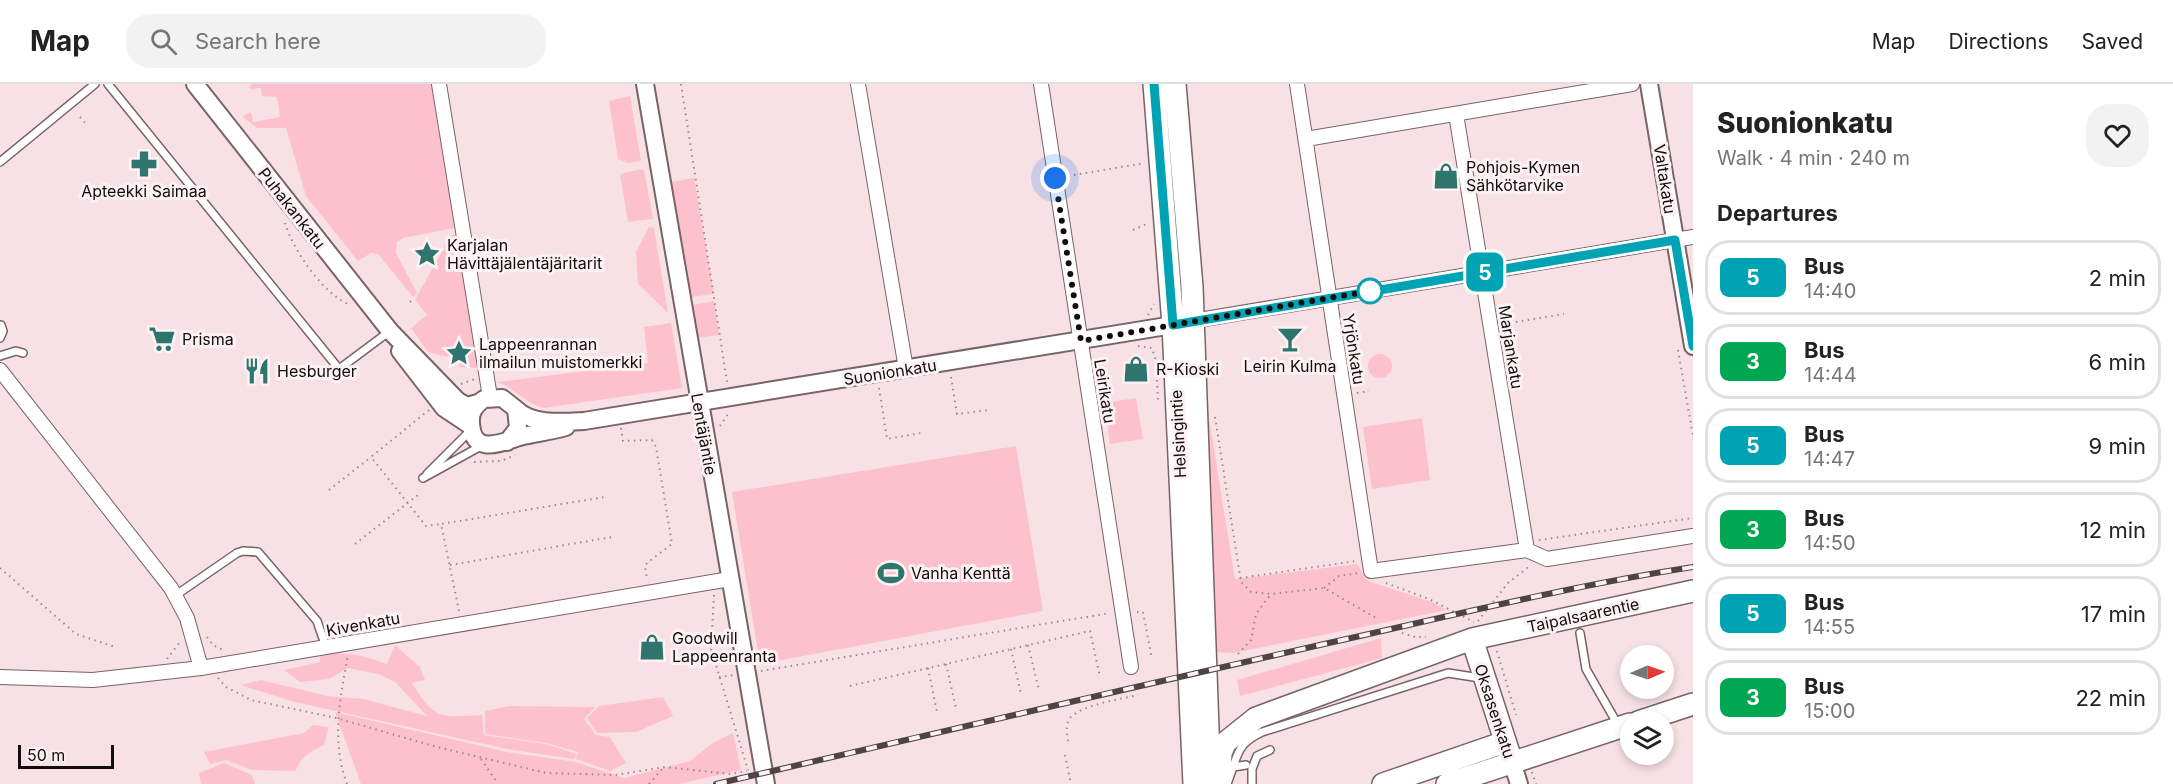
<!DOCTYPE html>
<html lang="en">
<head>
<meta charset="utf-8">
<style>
  body { margin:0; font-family:Inter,sans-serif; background:#f2f2f2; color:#222; height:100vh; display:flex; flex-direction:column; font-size:22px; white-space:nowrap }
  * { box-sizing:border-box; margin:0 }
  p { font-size:20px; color:#767676 }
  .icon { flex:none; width:33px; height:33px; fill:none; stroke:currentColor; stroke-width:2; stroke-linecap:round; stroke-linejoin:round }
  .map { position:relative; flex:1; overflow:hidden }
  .sheet { display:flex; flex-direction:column; background:#fff; width:480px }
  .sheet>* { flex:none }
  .badge { padding:0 12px; border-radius:9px; font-size:21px; line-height:39px }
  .needle { width:39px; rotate:88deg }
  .buttons { position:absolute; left:1620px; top:561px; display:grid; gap:12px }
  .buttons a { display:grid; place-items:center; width:54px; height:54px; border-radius:50%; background:#fff; box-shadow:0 3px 9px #0003; font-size:30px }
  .scale { position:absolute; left:18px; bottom:15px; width:96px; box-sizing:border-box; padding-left:6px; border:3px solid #130c0d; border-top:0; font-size:16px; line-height:21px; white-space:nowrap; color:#130c0d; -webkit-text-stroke:4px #fcf2f4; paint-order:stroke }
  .you { position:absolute; width:30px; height:30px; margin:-15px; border:4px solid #fff; border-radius:50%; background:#1a73e8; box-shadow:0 0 0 9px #1a73e833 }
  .map>.badge { position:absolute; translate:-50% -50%; box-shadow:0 0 0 3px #fff }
  h2 { padding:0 24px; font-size:22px; line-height:54px }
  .round { display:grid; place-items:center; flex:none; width:63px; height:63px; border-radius:24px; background:#f2f2f2 }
  .headline { display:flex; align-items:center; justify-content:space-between; height:102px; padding:0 24px }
  h1 { font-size:28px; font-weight:800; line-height:45px }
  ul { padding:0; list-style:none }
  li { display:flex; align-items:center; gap:18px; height:75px; margin:0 12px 9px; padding:0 12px; border:3px solid #e0e0e0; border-radius:24px }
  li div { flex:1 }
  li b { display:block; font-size:22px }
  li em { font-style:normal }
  li .badge { min-width:66px; font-weight:700; text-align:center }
  header { display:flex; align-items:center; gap:36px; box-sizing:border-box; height:84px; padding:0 30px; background:#fff; border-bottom:2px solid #e0e0e0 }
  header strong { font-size:28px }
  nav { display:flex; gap:33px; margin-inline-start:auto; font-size:21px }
  .search { width:420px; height:54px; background:#f2f2f2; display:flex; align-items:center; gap:15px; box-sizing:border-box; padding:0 21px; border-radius:24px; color:#767676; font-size:22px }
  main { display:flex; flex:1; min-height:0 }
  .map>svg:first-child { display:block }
</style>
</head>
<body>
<header>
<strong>Map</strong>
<div class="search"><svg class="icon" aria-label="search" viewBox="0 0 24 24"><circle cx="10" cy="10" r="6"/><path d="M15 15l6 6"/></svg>Search here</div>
<nav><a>Map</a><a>Directions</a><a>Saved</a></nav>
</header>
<main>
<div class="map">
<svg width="1693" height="700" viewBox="0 0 1693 700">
  <rect width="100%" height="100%" fill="#f8e1e5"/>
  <path fill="#fdc1ce" d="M252,0H432L455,144L403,154L397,158L396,169L417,209L413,213L378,170L371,169L358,177L306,112L286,44H257L242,32L251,28L253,38L280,33L277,13L262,12L261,4L251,5L249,3Z
    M630,12L641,77L628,79L618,75L609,17Z
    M642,85L644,86L653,135L628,138L620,90Z
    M694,94L714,210L690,213L671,98Z
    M649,143L654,144L668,229L638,200L636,168Z
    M457,150L479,284L460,283L459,280L466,275L461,261L447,273L428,268L411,244L427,231L415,216L451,151Z
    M714,217L719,251L697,254L692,221Z
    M671,239L682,304L544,324C526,320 515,305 498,298L648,279L644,243Z
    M1368 282a12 12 0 1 1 24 0a12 12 0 1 1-24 0Z
    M1203,297L1235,495L1357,480L1368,497L1432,518L1447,526L1233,569L1213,568Z
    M1136,314L1143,355L1110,360L1104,319Z
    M1422,334L1430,396L1372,405L1363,343Z
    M1016,362L1043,527L760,580L732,408Z
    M1381,554L1382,574L1240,612L1237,596Z
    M395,561L420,583L425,596L412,599C435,637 440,633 482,631L484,651L546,660L577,670L574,675L507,665L295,618L240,601L261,596L327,612L363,615L427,632L395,598L378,590L348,584L329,595L300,598L284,586L320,578V571C344,566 365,572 387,580Z
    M663,613L673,632L636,648L597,649L587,634L599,622Z
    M509,622L595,623L584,635L596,651L610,653L626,679L610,687L576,675L578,668L546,659L485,650V627Z
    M335,628L507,668L576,678L624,694L690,677L714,658L733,649L741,686L679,700H361Z
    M313,641L329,643L324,661C310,667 302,673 295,687L252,686L226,676L210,680L204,668L304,649Z
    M224,679L252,691L255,700H201L199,689Z"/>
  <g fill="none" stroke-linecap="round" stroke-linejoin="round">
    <g stroke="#786367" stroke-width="10">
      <path id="service" d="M108,0L339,285L390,247
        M0,78L95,0
        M0,254L3,247L1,241
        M0,272L16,267L23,269
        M427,390L470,347
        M423,394L481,362
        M176,511L237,469L243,467L258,468L317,537L326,563
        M1580,549L1586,585L1618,641
        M1233,683C1239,664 1243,657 1262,648L1448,589L1480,594
        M1227,700L1233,683L1246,681
        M1252,700V685L1257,672L1270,666"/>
    </g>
    <g stroke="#786367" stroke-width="16">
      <path id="minor" d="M439,0L490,313
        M858,0L906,285
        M1041,0L1131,583
        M1297,0L1371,487L1527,466L1547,475L1693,452
        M1456,30L1527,466
        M1306,55L1632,0
        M1193,237L1693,153
        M0,286L171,504L187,534L201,584
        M0,593L93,596L201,584L730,495"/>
    </g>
    <g stroke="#786367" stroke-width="20">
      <path id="tertiary" d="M195,0L390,247L458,317L467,322L478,319
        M645,0L766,700
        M1649,0L1693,262
        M400,267L444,324L471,342
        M516,325C531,341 563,338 584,337L1185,239
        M507,358L518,344L516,325L502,314L484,315C475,321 470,328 471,339C473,375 506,356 523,352C537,349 552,347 566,343
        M1512,678L1519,700"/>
    </g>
    <g stroke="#786367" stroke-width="24">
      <path id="primary" d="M1154,0L1173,241L1194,700
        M1175,0L1192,203L1210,700
        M1472,555L1512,678
        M1638,638L1693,620
        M1220,690L1221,669L1226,658L1256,634L1472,555L1693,507
        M1383,700L1505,658
        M1447,700L1630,640"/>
    </g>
    <path stroke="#9a898c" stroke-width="2" stroke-dasharray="1.5 4.5" stroke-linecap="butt" d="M681,0L727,298
      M80,33L86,40
      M1068,92L1145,79
      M285,139C293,166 323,210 350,221
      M1133,146L1149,139
      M410,218L414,215
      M1148,231L1154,220
      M1504,240L1564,230
      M1138,262L1152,264L1156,277L1158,276
      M1350,265L1362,263
      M1678,266L1693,352
      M1156,278L1158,317
      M951,293L957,330L989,326
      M461,300L475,295
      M879,304L887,355L921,349
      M1357,309L1369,307
      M429,326L371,373L426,442L441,440
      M1215,333L1241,498L1251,508L1271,510L1324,504L1378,535
      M720,342L730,327
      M621,344L623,357L652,356L656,363L672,460L647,479L645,482L647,495
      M474,378L501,377L515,371
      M329,406L371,373
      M1539,456L1693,434
      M355,460L418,411
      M450,481L612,453
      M0,484L76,550L115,563
      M1240,494L1356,477
      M1386,499L1429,515L1474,538
      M1324,504L1339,492L1359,489
      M714,511L711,565L748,686
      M459,527L441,440L605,413
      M1137,528H1143L1152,575
      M1478,537L1508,499L1531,481
      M1402,549L1415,553H1426
      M207,553L213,561L223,566
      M1028,561L1039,606
      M1011,565L1021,610
      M1497,567L1516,631
      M1238,570L1251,556L1256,530L1270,511
      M167,575L180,558
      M946,580L956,624
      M928,584L937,628
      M761,587L1110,529
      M719,593L734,591
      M218,594L226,603L251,616L336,634L437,663L546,689L615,691L665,683L730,690L747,687
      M850,602L1090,547L1100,593
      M1068,657C1067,650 1065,641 1070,634C1081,621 1121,615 1138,611
      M1065,671L1071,700
      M481,675L498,700
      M1532,688L1536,700
      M347,700C331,657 340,615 348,571
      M649,700L663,684"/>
    <use href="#service" stroke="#fff" stroke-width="7"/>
    <use href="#minor" stroke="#fff" stroke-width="14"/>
    <use href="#tertiary" stroke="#fff" stroke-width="16"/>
    <use href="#primary" stroke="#fff" stroke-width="21"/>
    <g stroke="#4e4345" stroke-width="6">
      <path id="rail" d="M716,700C919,653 1121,606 1324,560C1447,533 1569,502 1693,483"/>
    </g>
    <use href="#rail" stroke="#fcf2f4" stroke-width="4" stroke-dasharray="11" stroke-linecap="butt"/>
  </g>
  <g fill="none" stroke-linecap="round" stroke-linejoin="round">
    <g stroke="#fff" stroke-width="14">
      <path id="line" d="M1154,0L1173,241L1675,156L1693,262"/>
    </g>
    <use href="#line" stroke="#00a3b4" stroke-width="9"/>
    <path stroke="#130c0d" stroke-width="6" stroke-dasharray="0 10.8" d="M1055,94L1081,257L1370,207"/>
  </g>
  <defs>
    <g id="pharmacy-bare" transform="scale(2.07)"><path d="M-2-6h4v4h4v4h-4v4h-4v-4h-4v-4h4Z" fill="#2e766d" stroke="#fcf2f4" stroke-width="2.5" paint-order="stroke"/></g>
    <g id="shop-bare" transform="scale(2.07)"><path d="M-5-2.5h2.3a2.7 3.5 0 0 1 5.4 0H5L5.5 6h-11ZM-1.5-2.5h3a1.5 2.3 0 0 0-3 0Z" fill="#2e766d" stroke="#fcf2f4" stroke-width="2.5" paint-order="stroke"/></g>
    <g id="sight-bare" transform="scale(2.07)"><path d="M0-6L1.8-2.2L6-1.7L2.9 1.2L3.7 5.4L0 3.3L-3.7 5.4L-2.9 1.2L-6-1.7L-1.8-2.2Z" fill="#2e766d" stroke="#fcf2f4" stroke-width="2.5" paint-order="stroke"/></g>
    <g id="supermarket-bare" transform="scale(2.07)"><path d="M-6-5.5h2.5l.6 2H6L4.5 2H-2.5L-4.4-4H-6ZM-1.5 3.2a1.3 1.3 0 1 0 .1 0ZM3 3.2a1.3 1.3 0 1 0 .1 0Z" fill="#2e766d" stroke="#fcf2f4" stroke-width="2.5" paint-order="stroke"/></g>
    <g id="bar-bare" transform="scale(2.07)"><path d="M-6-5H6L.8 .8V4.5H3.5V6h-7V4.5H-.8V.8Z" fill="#2e766d" stroke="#fcf2f4" stroke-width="2.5" paint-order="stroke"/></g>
    <g id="restaurant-bare" transform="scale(2.07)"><path d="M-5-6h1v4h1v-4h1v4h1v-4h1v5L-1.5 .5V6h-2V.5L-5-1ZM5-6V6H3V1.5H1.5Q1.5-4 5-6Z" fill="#2e766d" stroke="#fcf2f4" stroke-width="2.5" paint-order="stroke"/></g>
    <g id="stadium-bare" transform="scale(2.07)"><path d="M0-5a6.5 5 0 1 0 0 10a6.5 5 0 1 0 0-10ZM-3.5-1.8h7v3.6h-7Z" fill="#2e766d" stroke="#fcf2f4" stroke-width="2.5" paint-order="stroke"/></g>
  </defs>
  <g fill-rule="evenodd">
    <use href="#pharmacy-bare" x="144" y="80"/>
    <use href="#shop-bare" x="1446" y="92"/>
    <use href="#sight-bare" x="427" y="170"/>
    <use href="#supermarket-bare" x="162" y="255"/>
    <use href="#bar-bare" x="1290" y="255"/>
    <use href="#sight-bare" x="459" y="269"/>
    <use href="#shop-bare" x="1136" y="285"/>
    <use href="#restaurant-bare" x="257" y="287"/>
    <use href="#stadium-bare" x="891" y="489"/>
    <use href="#shop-bare" x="652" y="563"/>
  </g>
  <circle fill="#fff" stroke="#00a3b4" stroke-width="3" cx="1370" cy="207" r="12"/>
  <g text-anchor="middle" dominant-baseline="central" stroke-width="6" stroke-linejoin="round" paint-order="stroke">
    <g font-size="16" fill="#130c0d" stroke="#fcf2f4" text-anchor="start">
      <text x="1466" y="83">Pohjois-Kymen<tspan x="1466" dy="18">Sähkötarvike</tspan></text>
      <text x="144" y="107" text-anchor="middle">Apteekki Saimaa</text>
      <text x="447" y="161">Karjalan<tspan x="447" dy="18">Hävittäjälentäjäritarit</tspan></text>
      <text x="182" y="255">Prisma</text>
      <text x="479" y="260">Lappeenrannan<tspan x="479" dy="18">ilmailun muistomerkki</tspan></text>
      <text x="1290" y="282" text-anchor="middle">Leirin Kulma</text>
      <text x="1156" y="285">R-Kioski</text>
      <text x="277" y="287">Hesburger</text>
      <text x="911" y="489">Vanha Kenttä</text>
      <text x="672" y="554">Goodwill<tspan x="672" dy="18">Lappeenranta</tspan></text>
    </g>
    <g font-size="16" fill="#130c0d" stroke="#fcf2f4">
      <text transform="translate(1665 95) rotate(81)">Valtakatu</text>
      <text transform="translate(292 124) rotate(52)">Puhakankatu</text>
      <text transform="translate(1511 263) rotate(81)">Marjankatu</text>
      <text transform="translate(1354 265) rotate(81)">Yrjönkatu</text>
      <text transform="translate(890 288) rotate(-9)">Suonionkatu</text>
      <text transform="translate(1105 307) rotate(81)">Leirikatu</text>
      <text transform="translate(704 350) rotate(80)">Lentäjäntie</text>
      <text transform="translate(1178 350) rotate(-93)">Helsingintie</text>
      <text transform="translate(1583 531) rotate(-12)">Taipalsaarentie</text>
      <text transform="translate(363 540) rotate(-10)">Kivenkatu</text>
      <text transform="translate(1495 627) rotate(72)">Oksasenkatu</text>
    </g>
  </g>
</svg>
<div class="buttons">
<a><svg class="needle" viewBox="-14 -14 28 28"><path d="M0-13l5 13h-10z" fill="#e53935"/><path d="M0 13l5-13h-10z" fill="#767676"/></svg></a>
<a><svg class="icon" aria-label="layers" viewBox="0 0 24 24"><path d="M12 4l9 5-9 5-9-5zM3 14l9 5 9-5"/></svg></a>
</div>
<div class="scale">50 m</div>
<div class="you" style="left:1055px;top:94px"></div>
<b class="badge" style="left:1485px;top:188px;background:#00a3b4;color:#fff">5</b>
</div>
<section class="sheet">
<div class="headline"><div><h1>Suonionkatu</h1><p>Walk · 4 min · 240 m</p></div><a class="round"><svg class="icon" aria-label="heart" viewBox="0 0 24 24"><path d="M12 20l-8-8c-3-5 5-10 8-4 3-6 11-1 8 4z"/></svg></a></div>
<h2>Departures</h2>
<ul>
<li><span class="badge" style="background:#00a3b4;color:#fff">5</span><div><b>Bus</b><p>14:40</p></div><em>2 min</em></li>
<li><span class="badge" style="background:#00a651;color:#fff">3</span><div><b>Bus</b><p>14:44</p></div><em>6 min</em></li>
<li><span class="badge" style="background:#00a3b4;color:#fff">5</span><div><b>Bus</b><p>14:47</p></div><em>9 min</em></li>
<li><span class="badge" style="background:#00a651;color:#fff">3</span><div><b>Bus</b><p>14:50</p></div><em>12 min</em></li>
<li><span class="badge" style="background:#00a3b4;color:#fff">5</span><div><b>Bus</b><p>14:55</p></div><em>17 min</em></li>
<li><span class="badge" style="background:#00a651;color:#fff">3</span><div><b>Bus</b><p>15:00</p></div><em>22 min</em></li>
</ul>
</section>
</main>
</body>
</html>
